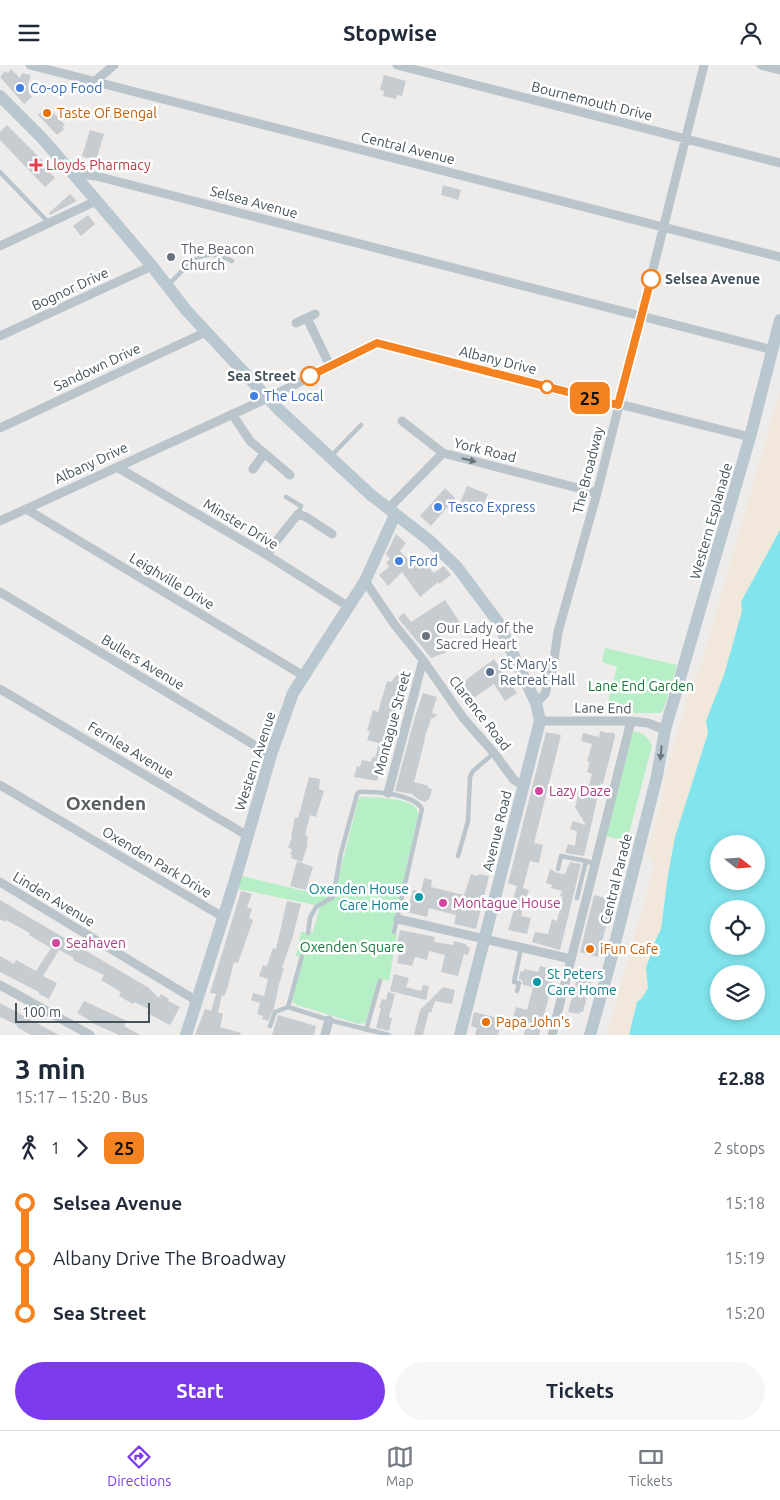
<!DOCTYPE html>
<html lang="en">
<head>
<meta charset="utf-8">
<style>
  body { margin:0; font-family:Ubuntu,sans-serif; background:#f6f6f7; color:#1f2937; height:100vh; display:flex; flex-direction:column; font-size:19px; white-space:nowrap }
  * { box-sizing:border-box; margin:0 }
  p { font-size:16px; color:#747a83 }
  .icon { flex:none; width:28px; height:28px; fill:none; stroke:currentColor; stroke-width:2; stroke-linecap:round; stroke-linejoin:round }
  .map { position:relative; height:970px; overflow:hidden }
  .side { display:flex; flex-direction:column; background:#fff; flex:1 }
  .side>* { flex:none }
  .badge { padding:0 10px; border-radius:8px; font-size:18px; line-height:32px }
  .needle { width:32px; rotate:107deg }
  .tools { position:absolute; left:710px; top:770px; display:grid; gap:10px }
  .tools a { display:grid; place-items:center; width:55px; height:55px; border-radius:50%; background:#fff; box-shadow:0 2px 8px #0003; font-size:25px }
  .scale { position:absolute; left:15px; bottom:12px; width:135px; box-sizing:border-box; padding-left:5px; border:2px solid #435159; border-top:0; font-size:14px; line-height:18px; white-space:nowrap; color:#435159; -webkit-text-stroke:4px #fff; paint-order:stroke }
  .map>.badge { position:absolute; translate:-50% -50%; box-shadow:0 0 0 2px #fff }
  .legs { display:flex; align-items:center; gap:8px; height:55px; padding:0 15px; font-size:16px }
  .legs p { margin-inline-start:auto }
  .headline { display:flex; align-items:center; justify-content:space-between; height:85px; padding:0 15px }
  h1 { font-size:28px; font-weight:600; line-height:38px }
  .cta { display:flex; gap:10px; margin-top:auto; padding:10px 15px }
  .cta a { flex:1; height:58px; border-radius:30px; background:#7c3aed; color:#fff; font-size:20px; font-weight:600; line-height:58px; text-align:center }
  .cta a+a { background:#f6f6f7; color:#1f2937 }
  ul { padding:0 15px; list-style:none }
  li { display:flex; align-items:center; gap:18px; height:55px; font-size:19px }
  li i { display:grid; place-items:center; width:8px; height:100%; margin:0 6px; background:currentColor }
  li i::after { content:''; width:12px; height:12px; margin:-6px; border:4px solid; border-radius:50%; background:#fff }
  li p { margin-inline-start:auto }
  li:first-child i { background:linear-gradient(#0000 50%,currentColor 0) }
  li:last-child i { background:linear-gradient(currentColor 50%,#0000 0) }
  header { display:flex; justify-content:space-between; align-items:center; height:65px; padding:0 15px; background:#fff; font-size:22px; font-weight:600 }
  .menu { display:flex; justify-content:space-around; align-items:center; height:70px; border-top:1px solid #e0e1e3; background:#fff; font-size:14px; color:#747a83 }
  .menu a { display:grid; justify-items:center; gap:2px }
  .menu .active { color:#7c3aed }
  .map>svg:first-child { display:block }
</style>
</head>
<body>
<header><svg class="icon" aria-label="menu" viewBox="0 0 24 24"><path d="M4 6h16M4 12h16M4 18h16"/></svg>Stopwise<svg class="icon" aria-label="person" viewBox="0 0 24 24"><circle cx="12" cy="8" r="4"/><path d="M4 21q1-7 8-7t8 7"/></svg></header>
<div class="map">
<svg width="780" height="970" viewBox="0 0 780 970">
  <rect width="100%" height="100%" fill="#eeebeb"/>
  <path fill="#b6efc5" d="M605,583L677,600L663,646L660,648H605L617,602L602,597Z
    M633,666C644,668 647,671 652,681L627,776L606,771Z
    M360,732C372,732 409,733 416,743C418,746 418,749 418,751L392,865V868L397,869L389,916L380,914L365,958L359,959L297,940L293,937L292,934L303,894L296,891L301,867H313L320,841L238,824L242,811L329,832L334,831L358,735Z"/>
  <path fill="#f1e7da" d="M780,326V528L644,970H607L655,798L647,788L664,725L662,723L694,611H698Z"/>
  <path fill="#82e4ed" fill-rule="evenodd" d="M780,465V970H629L637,937L642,933L648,923L646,903L657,872L661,864L668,810L675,772L708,668L706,656L724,610L742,546L741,537ZM719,779H756V816H719ZM719,844H756V881H719ZM719,909H756V946H719Z"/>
  <path fill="#c7ccd0" d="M11,4L20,13L22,8L31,10L28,20L32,25L28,27L32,32L24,39L0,12L5,6L8,8Z
    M384,10L406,16L402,31L397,30L396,34L383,31L384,26L380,25Z
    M47,41L65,60L62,62L64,64L57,70L38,50Z
    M7,60L45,98L43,100L55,113L45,122L0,75V67Z
    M90,65L104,69L96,96L82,91Z
    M443,120L461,125L458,135L441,130Z
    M70,129L77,136L50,150L49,148Z
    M88,150L95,159L81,171L73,161Z
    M467,421L488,429L481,447L460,438Z
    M445,423L455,433L431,461L420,451Z
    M396,469L406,478L400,486L415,501L421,495L434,508L444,501L451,510L439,519L438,517L420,532L402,507L388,521L379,510L389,502L386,498L390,494L386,489Z
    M445,535L461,559L441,572L450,584L445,588L431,593L398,553L404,548L411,557Z
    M494,594L517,628L505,636L494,619L469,636L458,621Z
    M399,608L405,613L388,670L394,672L391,681L386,680L377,716L354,712L357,701L360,702L362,695L371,697L372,692L375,693L379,678L367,675L370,666H367L373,645L378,647L387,616L391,617Z
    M423,628L437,632L432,648L438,650L431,654L424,674H425L414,717L429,721L428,723L432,724L429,735L427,734L426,737L419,735L412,729L395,726L414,655Z
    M600,666L608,668L612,667L615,669V672L603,719L601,718L584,791L565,788L568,779L575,781L577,766L570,764L573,756L586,760L575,742L578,731L576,730L578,722L588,725L592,709L587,707L590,697L587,696L592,679L581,676L583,668L599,672Z
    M546,667L561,670L534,778L543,780L542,784L539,798L530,796L523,823L529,825L521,851L531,853L527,869L508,865L515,841L511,840L517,821L508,818Z
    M309,712L320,714L319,724L324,726L316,752L310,750L305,770L308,771L307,778L308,779L302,797L291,793L292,790H290L292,784L288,783L292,772H291L295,752L298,753Z
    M297,796L313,802L306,825L290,821Z
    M570,797L581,799L560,885L532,877L535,867L548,869L552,854L557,856L563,832L560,831L562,826L551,823L552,820L546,818L550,804L557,808L565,809Z
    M471,809L478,811L479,809L489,811L476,864L454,859L456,850L429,843L427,852L407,847L413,825L421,827L424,813L432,815L431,822L464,830Z
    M241,826L252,829L247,842L252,844L249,853L253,855L238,898L234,897L227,925L224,931L222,930L218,947L223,949L220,962L241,968L240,970H195L205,944L211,946L216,929L210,928Z
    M594,830L613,835L598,892L580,887Z
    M0,835L149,923L159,933L161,929L169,934L168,936L180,942L170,960L147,948L149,944L134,937L133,939L119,931L121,927L101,915L104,910L73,895L74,893L59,885L43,911L57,918L49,934L39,929V927L0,907V891L14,899L16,895L36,906L51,883L29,870L30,868L6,855L5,857L0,854Z
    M287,836L301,839L292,874L282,903H284L279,919L274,943L268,956L262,954L263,951L257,949L260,938L251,935L253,928L264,931L268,914L259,911L263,900L267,901L273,883L276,884Z
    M400,865L435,872L434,877L453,880L454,876L466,879V881L470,883L468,890L464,889L458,911L441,907L445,890L429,886L427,895L415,892L412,901L397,898L401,880L397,879Z
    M540,901L547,903L549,901L556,904L539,970H524L525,965L516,962L518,953L513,952L516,942L527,945L533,922L523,920L522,915L519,914L520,906L523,907L524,904L538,907Z
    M579,906L588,909V911L592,913L583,947H580L579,949L568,947Z
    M394,909L409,913L406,922L421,926L423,920L429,921L426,935L390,926Z
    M443,922L455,925L452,939L435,936L431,948L429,947L423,970H414L420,945Z
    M388,927L395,929L389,952L392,953L389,966L376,963L381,943H379L382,934L386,935Z
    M84,936L127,956L124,961L140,970H119L92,958L93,957L77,948Z
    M0,938L42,961L59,970H31L17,962V960L0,952Z
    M474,947L502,954L498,970H475L477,963L471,961Z
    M278,950L316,961L314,970H272Z"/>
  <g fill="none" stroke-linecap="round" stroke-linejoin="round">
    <path stroke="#b9c5cb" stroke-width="4.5" d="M0,107L49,158
      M169,219C190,199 201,179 232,196
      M331,391L361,360
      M286,432L301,441L298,449
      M458,791L468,756L470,712L473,706L494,688
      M558,804L561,791L586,796
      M577,833L586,796L595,799
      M308,868L310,853L316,842L333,832L341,788L357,729L359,727C375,726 414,729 422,744L394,867
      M302,891L288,942L329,955L389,970
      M517,926L519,918L514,917L521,883
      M270,961L275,947L288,942
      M366,965L380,916"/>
    <path stroke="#b9c5cb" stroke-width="9" d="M30,0L780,192
      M397,0L780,98
      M761,0L780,5
      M94,17L114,0
      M76,112L88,110L96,111L773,285
      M0,181L96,136
      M307,253L330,301
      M296,258L315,249
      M0,271L152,201
      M232,349L250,376L290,410
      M402,356L443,388
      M0,363L206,267
      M117,402L267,490L349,542
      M253,404L264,389
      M26,444L304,611
      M388,444L443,388L597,428
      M0,456L268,333L377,278L750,372
      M267,490L274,479L298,449L306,452L332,469
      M365,516L394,559L423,595L464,654L494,688L514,715L524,721
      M0,527L271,690
      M0,624L248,771
      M536,638L545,629L553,602L558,567L597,428L704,0
      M540,656H631L648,658L665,665
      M0,720L223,852
      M388,728L423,595
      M0,817L197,936
      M398,854L571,894
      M0,920L90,970
      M325,970L329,955
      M552,970L631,656"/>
    <path stroke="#b8c7d0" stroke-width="12" d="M0,31L41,72L89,127L152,201L186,245L277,343L371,430L430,476L457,502L498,557L536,638L540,656L460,970
      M186,970L235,815L271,690L293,628L365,516L395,450
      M590,970L609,902L657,711L665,665L750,372L780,255"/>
  </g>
  <defs><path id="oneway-solid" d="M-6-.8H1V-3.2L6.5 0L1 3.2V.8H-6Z" transform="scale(1.25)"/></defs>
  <use fill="#66747b" href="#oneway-solid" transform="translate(469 395) rotate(14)"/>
  <use fill="#66747d" href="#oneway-solid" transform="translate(661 688) rotate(95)"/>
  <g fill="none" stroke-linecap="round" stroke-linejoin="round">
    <g stroke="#fff" stroke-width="11">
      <path id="line-1" d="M310,311L377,278L618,340L651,214"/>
    </g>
    <use href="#line-1" stroke="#f58220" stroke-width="8"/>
  </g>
  <g fill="#3f7fe0" stroke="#fff" stroke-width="2">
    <circle cx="20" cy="23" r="5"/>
    <circle cx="254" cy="331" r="5"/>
    <circle cx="438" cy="442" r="5"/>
    <circle cx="399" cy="496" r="5"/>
  </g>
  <g fill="#e8710a" stroke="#fff" stroke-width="2">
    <circle cx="47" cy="48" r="5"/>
    <circle cx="590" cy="884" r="5"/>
    <circle cx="486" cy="957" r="5"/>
  </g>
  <path fill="#e0444e" stroke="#fff" stroke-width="2" d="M33.5 92.5h5v5h5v5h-5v5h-5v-5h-5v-5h5z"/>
  <g fill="#6b7280" stroke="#fff" stroke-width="2">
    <circle cx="171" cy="192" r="5"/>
    <circle cx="426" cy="571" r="5"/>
  </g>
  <g fill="#fff" stroke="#f58220" stroke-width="2.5">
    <circle cx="651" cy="214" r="9"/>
    <circle cx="310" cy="311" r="9"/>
    <circle cx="547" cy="322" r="6"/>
  </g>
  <circle fill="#5c6f8a" stroke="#fff" stroke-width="2" cx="490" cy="607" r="5"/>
  <g fill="#d1479c" stroke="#fff" stroke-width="2">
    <circle cx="539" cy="726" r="5"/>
    <circle cx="443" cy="838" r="5"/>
    <circle cx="56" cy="878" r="5"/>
  </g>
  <g fill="#0f9aa8" stroke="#fff" stroke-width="2">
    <circle cx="419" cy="832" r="5"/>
    <circle cx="537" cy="917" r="5"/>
  </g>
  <g text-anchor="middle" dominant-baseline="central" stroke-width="5" stroke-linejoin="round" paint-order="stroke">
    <g font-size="14" fill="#366cbe" stroke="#fff" text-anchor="start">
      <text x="30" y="23">Co-op Food</text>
      <text x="264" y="331">The Local</text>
      <text x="448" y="442">Tesco Express</text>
      <text x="409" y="496">Ford</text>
    </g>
    <g font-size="14" fill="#435159" stroke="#fff">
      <text transform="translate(592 36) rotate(14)">Bournemouth Drive</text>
      <text transform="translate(408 83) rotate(14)">Central Avenue</text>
      <text transform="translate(254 137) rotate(15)">Selsea Avenue</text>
      <text transform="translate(70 224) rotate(-25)">Bognor Drive</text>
      <text transform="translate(498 295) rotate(14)">Albany Drive</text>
      <text transform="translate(97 302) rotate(-25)">Sandown Drive</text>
      <text transform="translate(485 385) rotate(14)">York Road</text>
      <text transform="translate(91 398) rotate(-25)">Albany Drive</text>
      <text transform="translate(588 405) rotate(-76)">The Broadway</text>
      <text transform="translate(711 456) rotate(-74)">Western Esplanade</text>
      <text transform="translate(241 459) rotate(31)">Minster Drive</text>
      <text transform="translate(172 516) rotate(31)">Leighville Drive</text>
      <text transform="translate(143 597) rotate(31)">Bullers Avenue</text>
      <text transform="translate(603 643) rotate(1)">Lane End</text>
      <text transform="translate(480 648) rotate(52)">Clarence Road</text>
      <text transform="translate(392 658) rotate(-75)">Montague Street</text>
      <text transform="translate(131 685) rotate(31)">Fernlea Avenue</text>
      <text transform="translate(255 696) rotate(-72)">Western Avenue</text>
      <text transform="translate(497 766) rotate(-76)">Avenue Road</text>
      <text transform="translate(157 797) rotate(31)">Oxenden Park Drive</text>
      <text transform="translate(616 814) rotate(-76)">Central Parade</text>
      <text transform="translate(54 834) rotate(31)">Linden Avenue</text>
    </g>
    <g font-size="14" fill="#c56008" stroke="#fff" text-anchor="start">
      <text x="57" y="48">Taste Of Bengal</text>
      <text x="600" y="884">iFun Cafe</text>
      <text x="496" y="957">Papa John's</text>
    </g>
    <g font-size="14" fill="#be3a42" stroke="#fff" text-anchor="start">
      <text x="46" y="100">Lloyds Pharmacy</text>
    </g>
    <g font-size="14" fill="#5b616d" stroke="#fff" text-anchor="start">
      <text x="181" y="184">The Beacon<tspan x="181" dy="16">Church</tspan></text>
      <text x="436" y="563">Our Lady of the<tspan x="436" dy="16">Sacred Heart</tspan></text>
    </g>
    <g font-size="14" font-weight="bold" fill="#435159" stroke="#fff" text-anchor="start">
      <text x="665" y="214">Selsea Avenue</text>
      <text x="296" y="311" text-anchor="end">Sea Street</text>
    </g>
    <g font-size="14" fill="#4e5e75" stroke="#fff" text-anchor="start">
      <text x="500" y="599">St Mary's<tspan x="500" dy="16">Retreat Hall</tspan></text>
    </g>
    <g font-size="14" fill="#147a3a" stroke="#fff">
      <text x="641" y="621">Lane End Garden</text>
      <text x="352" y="882">Oxenden Square</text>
    </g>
    <g font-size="14" fill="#b23c85" stroke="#fff" text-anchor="start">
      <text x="549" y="726">Lazy Daze</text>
      <text x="453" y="838">Montague House</text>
      <text x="66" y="878">Seahaven</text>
    </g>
    <g font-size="14" fill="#0d838f" stroke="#fff" text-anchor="end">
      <text x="409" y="824">Oxenden House<tspan x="409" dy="16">Care Home</tspan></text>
      <text x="547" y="909" text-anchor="start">St Peters<tspan x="547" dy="16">Care Home</tspan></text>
    </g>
    <g font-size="19" font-weight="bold" fill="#585d60" stroke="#fff">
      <text x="106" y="738">Oxenden</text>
    </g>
  </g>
</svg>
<div class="tools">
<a><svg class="needle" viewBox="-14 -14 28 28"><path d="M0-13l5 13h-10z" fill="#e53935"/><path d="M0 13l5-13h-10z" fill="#747a83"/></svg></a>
<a><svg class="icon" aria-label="locate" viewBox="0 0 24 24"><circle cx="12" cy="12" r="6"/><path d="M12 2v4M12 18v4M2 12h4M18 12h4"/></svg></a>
<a><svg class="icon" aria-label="layers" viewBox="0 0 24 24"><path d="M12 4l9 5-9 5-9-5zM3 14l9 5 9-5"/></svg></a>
</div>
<div class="scale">100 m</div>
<b class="badge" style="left:590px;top:333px;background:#f58220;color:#111">25</b>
</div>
<section class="side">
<div class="headline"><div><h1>3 min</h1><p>15:17 – 15:20 · Bus</p></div><b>£2.88</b></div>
<div class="legs"><svg class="icon" aria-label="walk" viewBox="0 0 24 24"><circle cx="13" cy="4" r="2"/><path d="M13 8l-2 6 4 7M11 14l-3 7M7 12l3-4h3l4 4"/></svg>1<svg class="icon" aria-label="forward" viewBox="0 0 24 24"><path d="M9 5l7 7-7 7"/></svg><b class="badge" style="background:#f58220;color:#111">25</b><p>2 stops</p></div>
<ul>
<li><i style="color:#f58220"></i><b>Selsea Avenue</b><p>15:18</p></li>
<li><i style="color:#f58220"></i><span>Albany Drive The Broadway</span><p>15:19</p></li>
<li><i style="color:#f58220"></i><b>Sea Street</b><p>15:20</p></li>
</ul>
<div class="cta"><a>Start</a><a>Tickets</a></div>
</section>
<nav class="menu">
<a class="active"><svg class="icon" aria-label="directions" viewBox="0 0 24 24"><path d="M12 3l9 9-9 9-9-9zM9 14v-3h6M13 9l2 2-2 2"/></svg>Directions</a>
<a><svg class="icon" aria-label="map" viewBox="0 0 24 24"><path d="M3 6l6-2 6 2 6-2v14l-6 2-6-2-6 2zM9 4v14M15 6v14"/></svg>Map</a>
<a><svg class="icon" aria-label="tickets" viewBox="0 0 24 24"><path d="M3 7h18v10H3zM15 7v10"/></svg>Tickets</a>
</nav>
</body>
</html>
